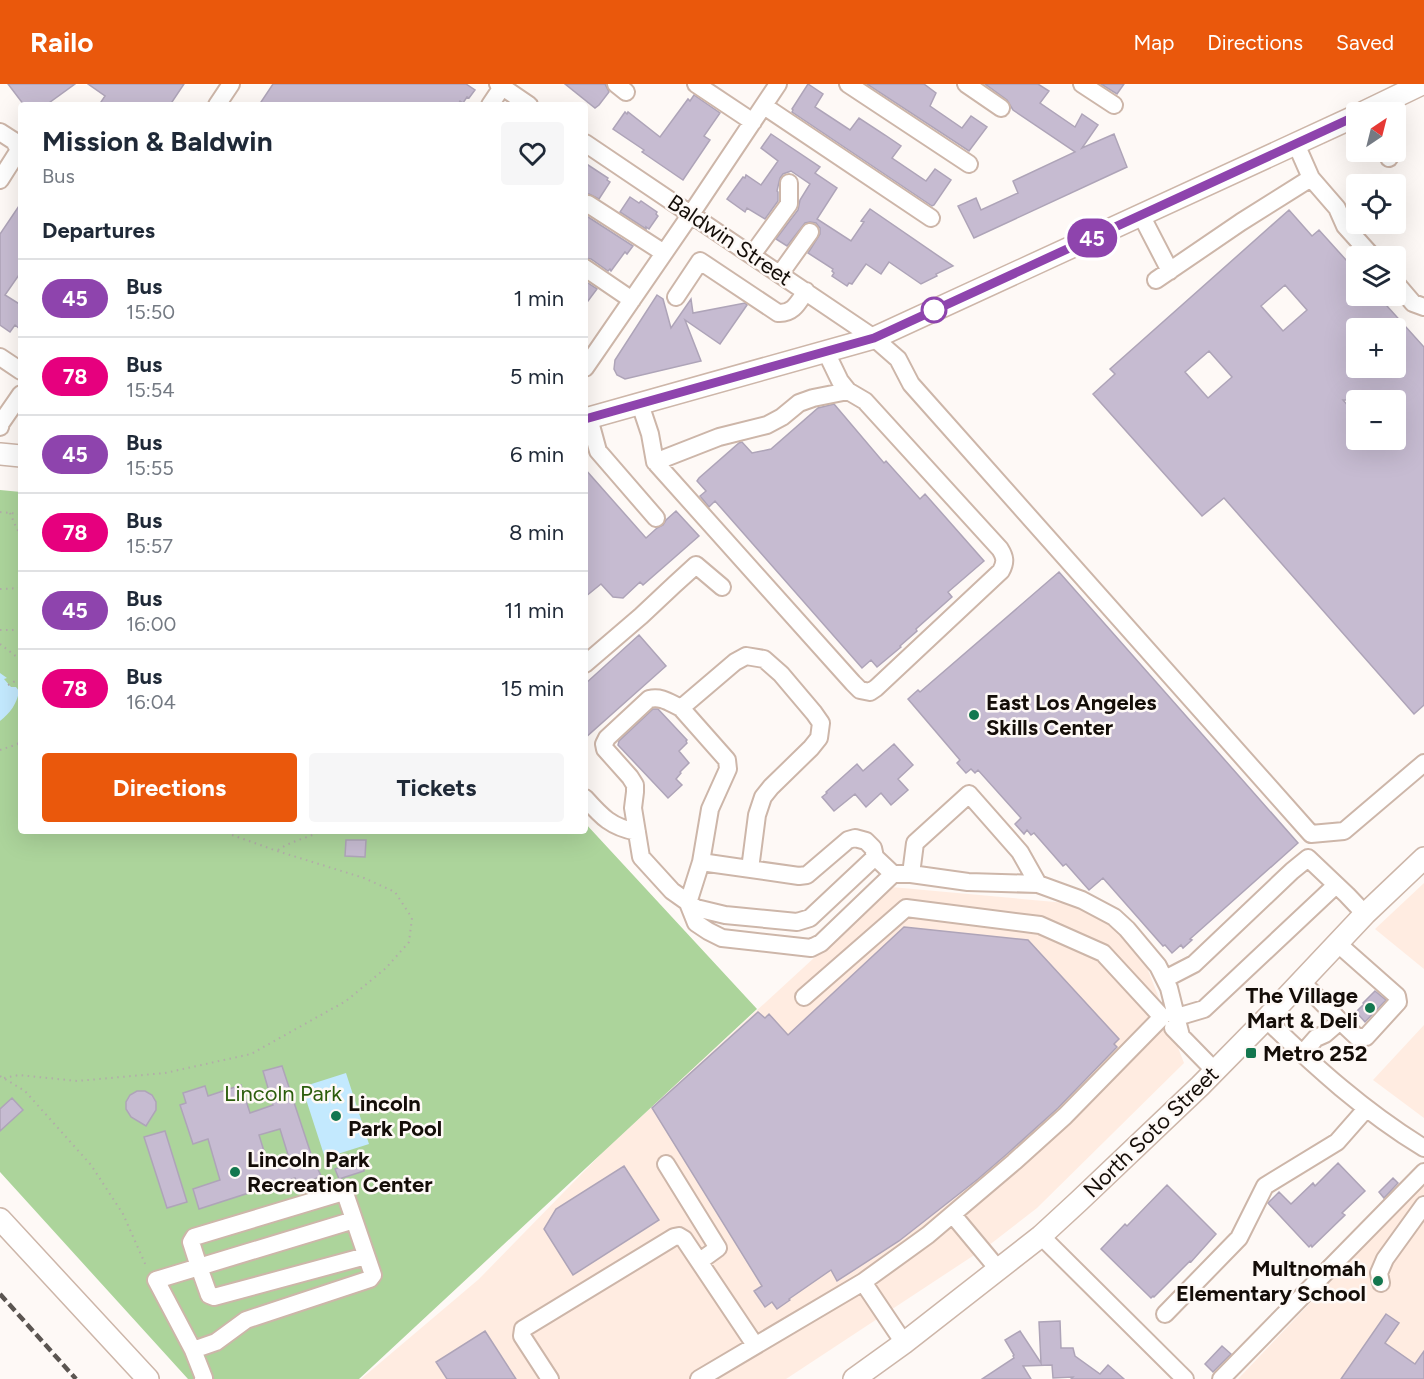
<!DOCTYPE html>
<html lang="en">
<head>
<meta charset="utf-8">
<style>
  body { margin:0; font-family:Figtree,sans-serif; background:#f6f6f7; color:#1f2937; height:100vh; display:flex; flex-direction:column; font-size:22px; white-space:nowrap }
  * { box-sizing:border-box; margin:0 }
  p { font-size:20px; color:#747a83 }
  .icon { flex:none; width:33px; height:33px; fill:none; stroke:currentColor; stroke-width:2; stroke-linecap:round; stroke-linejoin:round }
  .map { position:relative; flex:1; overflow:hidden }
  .sheet { position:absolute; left:18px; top:18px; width:570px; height:732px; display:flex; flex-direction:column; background:#fff; border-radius:6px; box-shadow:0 6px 24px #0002 }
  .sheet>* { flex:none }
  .badge { padding:0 12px; border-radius:20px; font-size:21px; line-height:39px }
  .needle { width:39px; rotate:35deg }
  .fabs { position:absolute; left:1346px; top:18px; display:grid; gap:12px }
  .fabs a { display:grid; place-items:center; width:60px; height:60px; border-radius:6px; background:#fff; box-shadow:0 6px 24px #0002; font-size:30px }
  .map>.badge { position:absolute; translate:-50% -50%; box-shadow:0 0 0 3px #fff }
  h2 { padding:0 24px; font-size:22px; line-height:54px }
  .round { display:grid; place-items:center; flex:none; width:63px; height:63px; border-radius:6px; background:#f6f6f7 }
  .overview { display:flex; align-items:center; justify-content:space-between; height:102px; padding:0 24px }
  h1 { font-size:28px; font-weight:700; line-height:45px }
  .cta { display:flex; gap:12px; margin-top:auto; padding:12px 24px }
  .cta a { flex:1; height:69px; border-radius:6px; background:#ea580c; color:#fff; font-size:24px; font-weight:700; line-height:69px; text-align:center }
  .cta a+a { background:#f6f6f7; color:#1f2937 }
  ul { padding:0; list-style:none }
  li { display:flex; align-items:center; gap:18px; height:78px; padding:0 24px; border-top:2px solid #e0e1e3 }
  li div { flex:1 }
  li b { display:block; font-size:22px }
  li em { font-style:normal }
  li .badge { min-width:66px; font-weight:700; text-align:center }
  header { display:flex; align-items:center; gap:36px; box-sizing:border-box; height:84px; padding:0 30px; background:#ea580c; color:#fff }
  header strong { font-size:28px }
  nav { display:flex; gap:33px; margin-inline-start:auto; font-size:21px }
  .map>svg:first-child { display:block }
</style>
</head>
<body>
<header>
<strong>Railo</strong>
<nav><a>Map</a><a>Directions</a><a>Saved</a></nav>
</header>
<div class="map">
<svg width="1424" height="1295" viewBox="0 0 1424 1295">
  <rect width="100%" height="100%" fill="#fef9f6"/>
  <path fill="#ffece1" d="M1424,799V885L1375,845Z
    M891,803L1066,819L1079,822L1112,839L1151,884L1148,886L1184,979L1037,1124L988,1162L786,1295H361L479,1195L605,1066Z
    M1424,941V1034L1373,996Z
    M1424,1099V1295H1238Z"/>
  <path fill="#acd49b" d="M0,406L21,408V747H585V739L757,925L359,1295H188L0,1088Z"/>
  <path fill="#c3e9fe" d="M0,589L7,594L4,595L11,603H16L19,607C17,620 10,629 0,637Z
    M346,989L369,1060L325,1074L302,1003Z"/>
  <path fill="#c6bbd1" stroke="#aea4b8" stroke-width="1.5" fill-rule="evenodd" d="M8,0H75L46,21H24Z
    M88,0H184L170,21H99L105,12Z
    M273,0H466L475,6L469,14L467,13L463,19L460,17L458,21H259Z
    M565,0H605L609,8L599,21L595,24Z
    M808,0L823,10L815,23L850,46L859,34L885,51L901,62L892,74L926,97L935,85L951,96L934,121L932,122L792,28L793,26L792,25Z
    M867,0H924L936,9L930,22L962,44L971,32L987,43L969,67Z
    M985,0H1038L1049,7L1040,19L1075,43L1082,30L1098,41L1082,64L1114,50L1127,83L974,154L958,122L976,114L981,126L1018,109L1013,97L1075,68L1013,26L1007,16Z
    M1101,0H1124L1117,10Z
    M694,11L720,29L704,52L710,56L683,96L642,68L644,66L613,45L625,28L627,30L628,28L660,53L688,15L690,17Z
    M771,50L820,83L815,89L837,104L817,135L851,157L864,138L861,137L870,125L953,182L936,190L937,192L921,200L889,178L881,190L866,180L852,200L849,199L847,202L832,192L834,189L832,187L833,185L808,169L820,150V144L816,139L810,138L805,139L787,162L776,155L798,126L800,116L810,100L791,87L783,90L780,94L779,98L777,107L778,108V117L765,135L747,124L745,128L727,115L743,93L745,94L746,91L761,101L778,77L761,64Z
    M585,79L608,94L607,96L610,98L599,115L589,110H585Z
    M630,113L639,119L641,117L657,128L656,130L658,132L649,145L646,143V145L620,128Z
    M21,119V188L5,211L21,221V246L15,241L10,248L0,241V150Z
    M1289,126L1312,152L1319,146L1356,187V212H1378L1424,263V621L1414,630L1224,414L1202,432L1093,310L1115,290L1110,285ZM1285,201L1307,226L1283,247L1261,222ZM1356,244H1395V284H1356ZM1209,267L1232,293L1208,314L1185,288ZM1343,316H1395V356H1356V331Z
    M585,131L633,162L627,170L625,168L611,187L610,185L608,187L591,175L585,174Z
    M585,197L597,205L585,221Z
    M657,211L663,215L671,244L691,215L693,229L745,219L747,221L720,260L685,236L701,277L625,295L617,291L614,285L615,276Z
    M834,320L884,379L886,377L920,415L925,410L984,477L948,508L952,513L916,545L917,547L900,562L901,563L877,583L871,576L862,584L715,417L709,423L700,412L706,407L697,397L699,394L739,359L742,358L752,369L771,365L818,324Z
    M585,385L646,454L657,444L663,441L666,436L676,427L699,452L643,501L640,498L623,514L613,513L601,500L585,513Z
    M1059,488L1298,759L1190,855L1192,856L1183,864L1181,861L1172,869L1165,861L1163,862L1103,794L1089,806L1066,780L1063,782L1034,749L1031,751L1027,746L1024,750L1015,740L1021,734L978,686L975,689L971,685L966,689L957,679L960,676L908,615L918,606L920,608Z
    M639,551L666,582L585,654V600Z
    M653,625H658L687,656L686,657L687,659L679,667L689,679L680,688L681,689L676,695L682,701L668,714L618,661L619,657Z
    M894,660L913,681L898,695L908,706L891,721L881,709L866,723L855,710L834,727L822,713L827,709L826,708L857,680L863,687Z
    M346,756H366L365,773L345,772Z
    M904,843L1028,856L1119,955L1114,960L1117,963L1058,1024L1007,1070L978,1095L899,1157L837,1197L831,1186L789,1215L790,1216L777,1225L772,1218L765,1223L754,1207L762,1202L652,1024L758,928L765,934L769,930L788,951Z
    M1375,907L1386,916L1365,938L1356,928L1364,920L1363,919Z
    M282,982L311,1070L321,1092L298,1103L295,1094L199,1125L193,1105L220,1096L208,1055L193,1060L180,1021L186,1019L183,1009L205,1002L208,1012L241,1001L250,1029L273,1021L263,987ZM280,1045L289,1074L268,1080L259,1051Z
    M137,1007H145L152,1011L156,1018V1026L146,1042L131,1033L126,1025V1018L130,1011Z
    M12,1014L23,1026L0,1047V1025Z
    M165,1047L187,1118L167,1124L144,1053Z
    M361,1076L364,1087L339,1095L335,1085Z
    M1338,1079L1365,1107L1342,1129L1345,1131L1312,1163L1311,1161L1309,1163L1268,1119L1279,1108L1291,1120L1313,1099L1315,1102Z
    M624,1082L659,1136L573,1191L544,1145L556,1125Z
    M1393,1094L1398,1099L1384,1114L1379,1108Z
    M1167,1101L1216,1150L1191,1178L1190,1177L1154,1213L1153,1212L1151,1214L1101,1165L1125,1140L1127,1142Z
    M1386,1230L1399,1239L1385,1259L1415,1280L1424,1267V1295H1341Z
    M1060,1237L1061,1264H1073L1075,1272L1100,1290L1108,1281L1124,1295H1071L1073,1293L1053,1294L1052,1281L1023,1282L1031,1295H982L1014,1274L1013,1272L1014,1271L1005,1256L1020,1247L1041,1279L1039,1238Z
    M485,1247L516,1295H447L436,1278Z
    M1222,1262L1231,1270L1213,1288L1205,1280Z"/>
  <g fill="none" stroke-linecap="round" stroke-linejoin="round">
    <g stroke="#cdb6a9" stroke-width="20">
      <path id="minor" d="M498,0L529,21
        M616,0L626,8
        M696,0L753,38
        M848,0L969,80
        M966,0L1001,24
        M1082,0L1114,21
        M217,21L231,0
        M490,21L504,0
        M764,22L931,134
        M0,48L14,57L19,66L0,96
        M585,59L874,254L898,275L911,300L1311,750L1344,747L1424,679
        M1296,60L1311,94L1337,124L1345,142L1372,172
        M1389,74L1392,68
        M588,120L664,169
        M1141,131L1170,187
        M752,171L789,120V99
        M585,184L632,216
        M780,190L810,148
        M1156,196L1241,138L1311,94
        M1395,198L1413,219L1424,223
        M676,213L700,177L778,229C793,230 798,219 806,207
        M0,273L21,287
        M585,284L691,130L778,0
        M640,320L650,350L655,378L853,599L860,606L870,608L876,604L1001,487C1006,478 1005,473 1000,465L865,317L848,307L840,297L826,268
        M589,334L598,367L656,434
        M0,343L1,339L21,310
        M655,378L719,353L767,341L782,333L799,319L813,314L848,307
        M585,580L641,532L674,501L696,481L722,503
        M681,624C670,619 662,612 649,615L607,654L604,660L605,665L630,693L635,701V708L633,724L641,773L672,807L696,824L725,831L797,838L810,834L875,773
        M585,714C602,733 611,743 637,748
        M701,778L710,725L728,685L727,676L681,624L735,578L746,572L764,575L781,590L814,629L821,639L819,654L811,664L771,703L763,713L757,731L750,785
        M893,790L821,859L811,864L722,854L708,847L696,839L688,819L701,778L799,792L807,791L848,756L855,754L866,757L873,764L875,773L893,790H911L968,798L1038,800L1082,816L1114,833L1127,845L1158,882L1169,904L1181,952
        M911,790L915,759L969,710L1020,768L1038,800
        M1165,895L1194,880L1292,787L1308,774L1347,811L1365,830
        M1301,897L1340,937
        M1177,933L1204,925L1336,801
        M1266,935C1315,983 1365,1028 1424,1064
        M1173,944L1214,986
        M1302,970L1316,954L1325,950L1340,937L1357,953H1366L1398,918L1397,912L1337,859
        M666,1080L718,1164L700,1177
        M953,1131L998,1185
        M354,1136L199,1183L209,1211L214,1213L366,1172
        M1041,1152L1185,1295
        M863,1198L904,1259
        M1381,1199L1379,1189L1385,1175L1424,1121
        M1165,1230L1239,1154L1265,1102L1337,1058L1366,1025
        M193,1266L216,1258L246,1236L370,1195L373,1191L346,1112L344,1110L340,1109L194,1153L191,1158L199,1183L156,1196L193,1266L204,1294L203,1295
        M550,1295L522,1252L523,1245L674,1153L679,1152L684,1155L755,1261
        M699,1295L863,1198L928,1151L1014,1078L1065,1032L1162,933L1103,869L1040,841L906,824L804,913
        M1221,1295L1424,1088"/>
    </g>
    <g stroke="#cdb6a9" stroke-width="24">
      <path id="major" d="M1364,28L1422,0
        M585,335L874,254L1356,32
        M0,370L21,372
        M0,1135L148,1295
        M854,1295L904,1259L1041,1152L1079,1117L1200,1002L1266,935L1365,830L1424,774"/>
    </g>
    <path stroke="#b2aca9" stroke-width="2" stroke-dasharray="1.5 4.5" stroke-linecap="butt" d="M0,428L21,430
      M10,429L16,443L21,451
      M0,505L21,504
      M0,546H21
      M0,560L17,573L21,578
      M8,601L21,594
      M18,660L21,649
      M0,666L21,659
      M278,766C291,757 307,754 322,747
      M0,992L25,1007L91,1081L123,1130L147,1184
      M4,994L19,991L77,997L165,989L251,970L346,917L386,884L409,858L412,834L395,808L364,794L277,767L221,747"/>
    <use href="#minor" stroke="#fff" stroke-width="16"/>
    <use href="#major" stroke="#fff" stroke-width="21"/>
    <path stroke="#5b5551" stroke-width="4.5" stroke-dasharray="9 4.5" stroke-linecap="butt" d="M0,1210L76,1295"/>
  </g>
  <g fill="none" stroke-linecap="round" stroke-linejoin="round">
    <g stroke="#fff" stroke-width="14">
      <path id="line" d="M585,335L874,254L1356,32"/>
    </g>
    <use href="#line" stroke="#8e44ad" stroke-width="9"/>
  </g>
  <circle fill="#fff" stroke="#8e44ad" stroke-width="3" cx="934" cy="226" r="12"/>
  <g fill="#13774f" stroke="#fef9f6" stroke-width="2">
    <circle cx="974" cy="631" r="6"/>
    <circle cx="1370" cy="924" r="6"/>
    <rect x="1245" y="963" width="12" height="12" rx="3"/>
    <circle cx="336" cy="1032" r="6"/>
    <circle cx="235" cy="1088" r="6"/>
    <circle cx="1378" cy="1197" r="6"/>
  </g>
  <g text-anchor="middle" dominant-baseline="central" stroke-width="5" stroke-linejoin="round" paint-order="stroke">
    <g font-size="22" fill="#140d08" stroke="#fef9f6">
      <text transform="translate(730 156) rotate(34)">Baldwin Street</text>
      <text transform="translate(1151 1048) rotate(-44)">North Soto Street</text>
    </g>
    <g font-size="22" font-weight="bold" fill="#140d08" stroke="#fef9f6" text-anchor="start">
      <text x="986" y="618">East Los Angeles<tspan x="986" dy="25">Skills Center</tspan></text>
      <text x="1358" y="911" text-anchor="end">The Village<tspan x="1358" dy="25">Mart &amp; Deli</tspan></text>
      <text x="1263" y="969">Metro 252</text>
      <text x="348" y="1019">Lincoln<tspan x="348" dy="25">Park Pool</tspan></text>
      <text x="247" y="1075">Lincoln Park<tspan x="247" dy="25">Recreation Center</tspan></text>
      <text x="1366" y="1184" text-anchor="end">Multnomah<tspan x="1366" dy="25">Elementary School</tspan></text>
    </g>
    <g font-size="22" fill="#2b5d0c" stroke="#fef9f6">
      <text x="283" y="1009">Lincoln Park</text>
    </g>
  </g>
</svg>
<div class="fabs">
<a><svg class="needle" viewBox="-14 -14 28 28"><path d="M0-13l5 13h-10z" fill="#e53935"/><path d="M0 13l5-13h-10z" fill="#747a83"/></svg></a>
<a><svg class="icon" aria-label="locate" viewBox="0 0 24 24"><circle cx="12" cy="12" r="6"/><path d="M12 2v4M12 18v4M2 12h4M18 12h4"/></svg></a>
<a><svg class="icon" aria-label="layers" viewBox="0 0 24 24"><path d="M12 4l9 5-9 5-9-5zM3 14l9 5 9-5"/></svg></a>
<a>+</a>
<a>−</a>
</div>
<b class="badge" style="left:1092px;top:154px;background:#8e44ad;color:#fff">45</b>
<section class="sheet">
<div class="overview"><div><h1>Mission &amp; Baldwin</h1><p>Bus</p></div><a class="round"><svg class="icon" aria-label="heart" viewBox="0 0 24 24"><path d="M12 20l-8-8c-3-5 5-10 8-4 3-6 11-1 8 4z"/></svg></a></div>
<h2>Departures</h2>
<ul>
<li><span class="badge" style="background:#8e44ad;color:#fff">45</span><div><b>Bus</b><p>15:50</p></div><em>1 min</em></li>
<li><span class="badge" style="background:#e6007e;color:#fff">78</span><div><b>Bus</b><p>15:54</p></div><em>5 min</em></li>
<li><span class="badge" style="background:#8e44ad;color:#fff">45</span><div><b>Bus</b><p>15:55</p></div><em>6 min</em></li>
<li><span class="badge" style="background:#e6007e;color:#fff">78</span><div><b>Bus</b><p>15:57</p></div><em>8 min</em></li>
<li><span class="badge" style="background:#8e44ad;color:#fff">45</span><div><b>Bus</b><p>16:00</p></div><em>11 min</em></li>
<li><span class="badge" style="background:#e6007e;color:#fff">78</span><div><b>Bus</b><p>16:04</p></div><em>15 min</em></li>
</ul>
<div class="cta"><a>Directions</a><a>Tickets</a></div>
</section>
</div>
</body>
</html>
